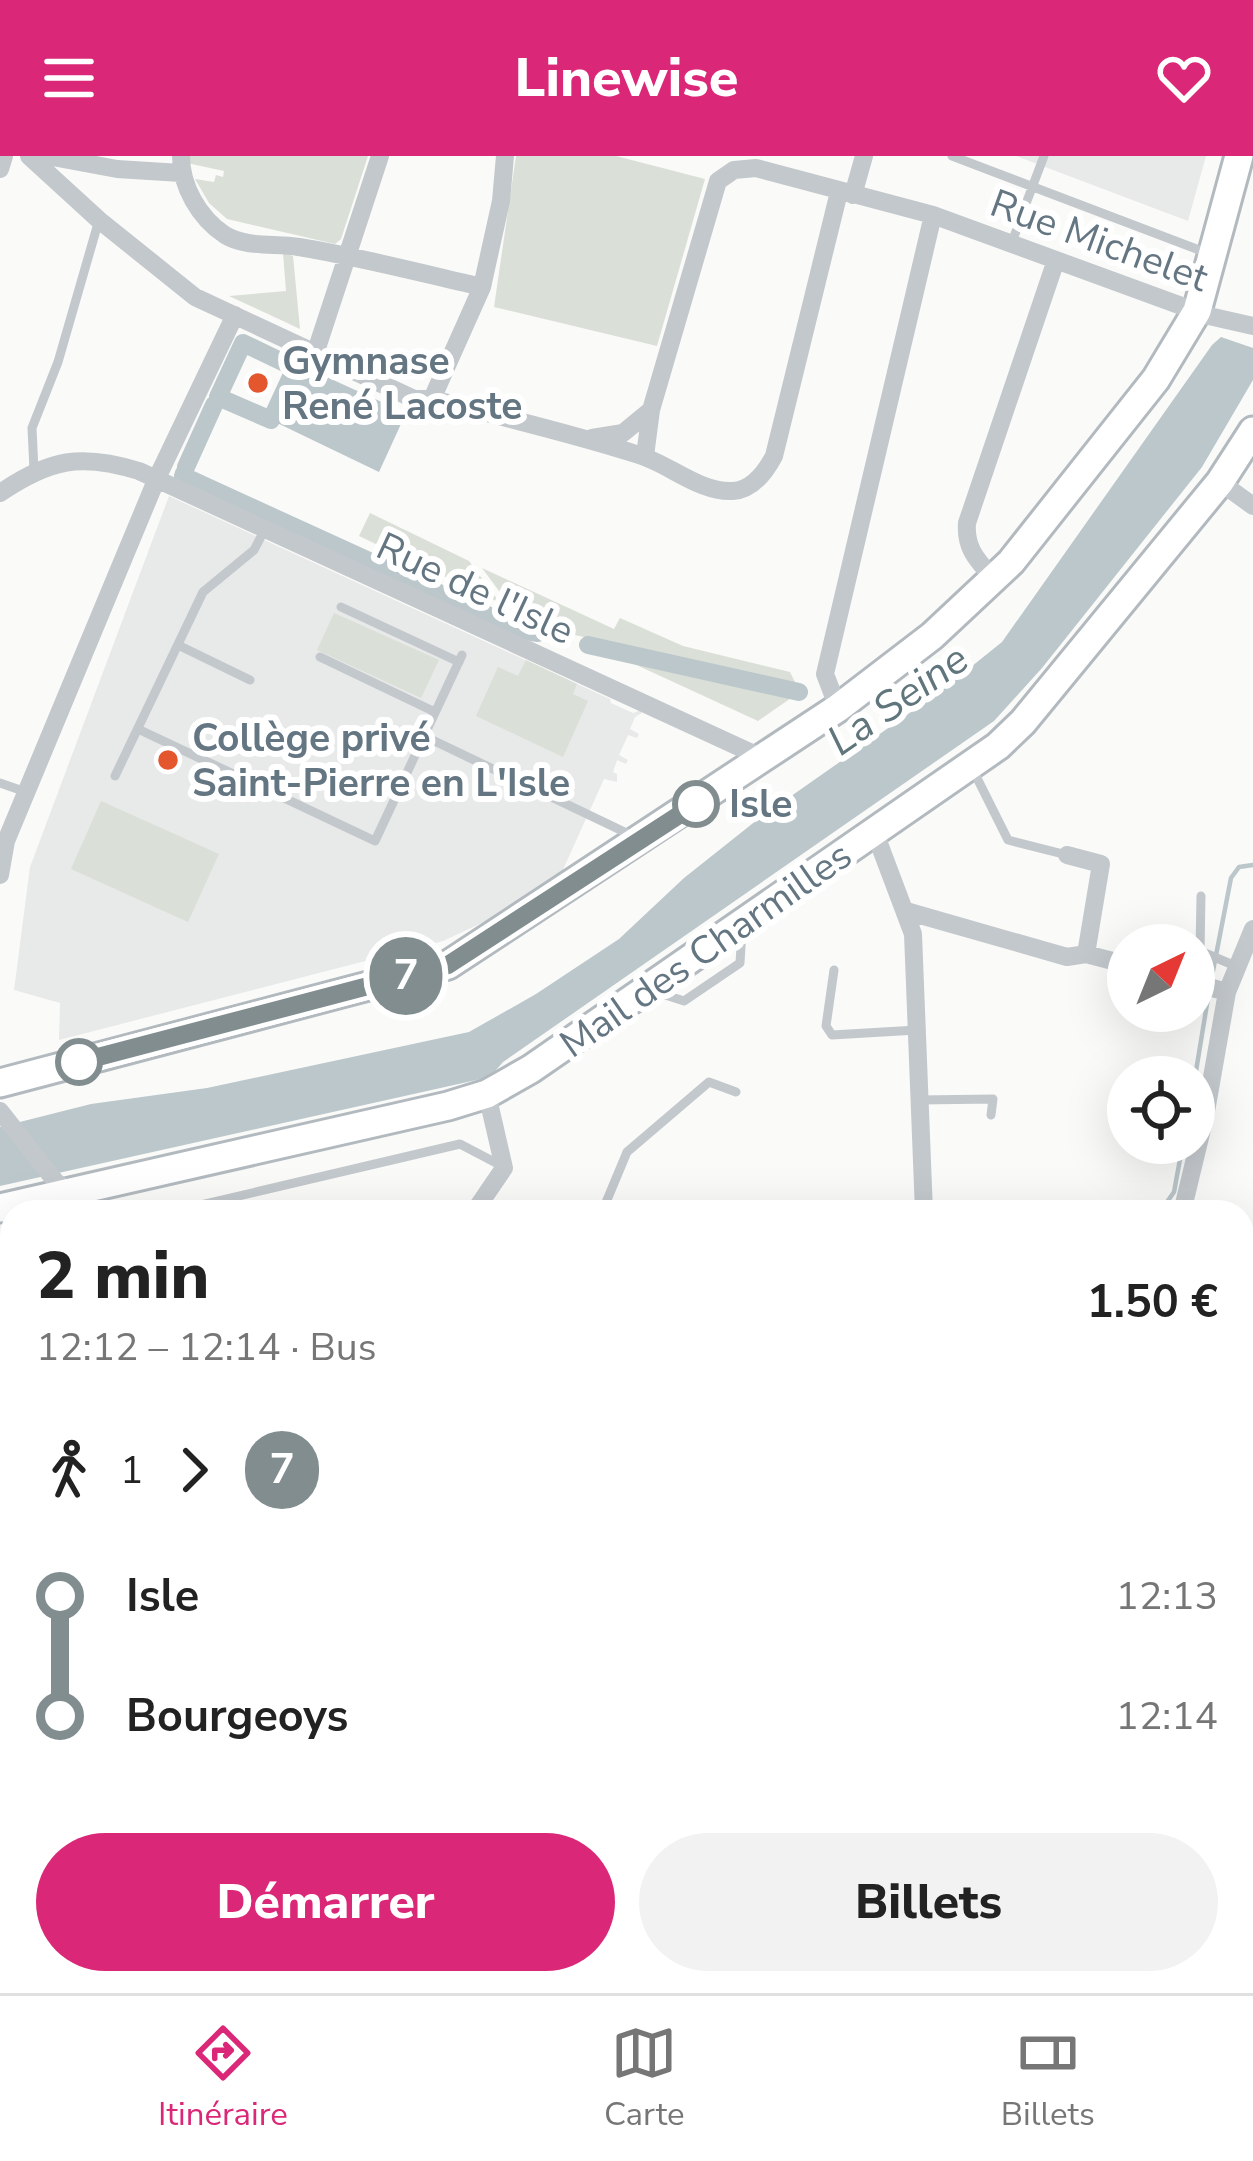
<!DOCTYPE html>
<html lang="fr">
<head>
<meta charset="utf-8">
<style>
  body { margin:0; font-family:"Nunito Sans",sans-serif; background:#f2f2f2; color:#222; height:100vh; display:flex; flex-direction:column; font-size:45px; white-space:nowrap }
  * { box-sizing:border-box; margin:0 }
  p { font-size:39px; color:#767676 }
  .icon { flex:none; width:66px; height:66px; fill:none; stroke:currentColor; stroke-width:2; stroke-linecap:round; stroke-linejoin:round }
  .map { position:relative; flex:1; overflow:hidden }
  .details { position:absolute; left:0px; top:1044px; width:1254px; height:795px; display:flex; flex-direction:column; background:#fff; border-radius:36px 36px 0 0; box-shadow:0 12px 48px #0002 }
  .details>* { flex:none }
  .badge { padding:0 24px; border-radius:39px; font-size:42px; line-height:78px }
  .needle { width:78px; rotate:43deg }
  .tools { position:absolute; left:1107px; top:768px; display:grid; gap:24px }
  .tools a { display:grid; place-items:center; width:108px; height:108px; border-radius:50%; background:#fff; box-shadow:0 12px 48px #0002; font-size:60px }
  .map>.badge { position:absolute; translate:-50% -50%; box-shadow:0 0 0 6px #fff }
  .legs { display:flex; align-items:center; gap:18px; height:132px; padding:0 36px; font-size:39px }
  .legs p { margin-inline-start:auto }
  .overview { display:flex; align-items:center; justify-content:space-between; height:204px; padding:0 36px }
  h1 { font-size:66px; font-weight:800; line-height:90px }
  .action { display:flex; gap:24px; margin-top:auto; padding:24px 36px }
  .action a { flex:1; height:138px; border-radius:72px; background:#db2777; color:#fff; font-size:48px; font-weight:800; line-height:138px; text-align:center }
  .action a+a { background:#f2f2f2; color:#222 }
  ul { padding:0 36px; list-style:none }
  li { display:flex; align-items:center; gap:42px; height:120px; font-size:45px }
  li i { display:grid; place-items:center; width:18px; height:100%; margin:0 15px; background:currentColor }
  li i::after { content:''; width:30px; height:30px; margin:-15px; border:9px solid; border-radius:50%; background:#fff }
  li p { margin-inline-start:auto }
  li:first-child i { background:linear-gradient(#0000 50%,currentColor 0) }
  li:last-child i { background:linear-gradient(currentColor 50%,#0000 0) }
  header { display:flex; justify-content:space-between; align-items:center; height:156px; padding:0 36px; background:#db2777; color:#fff; font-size:54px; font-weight:800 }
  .menu { display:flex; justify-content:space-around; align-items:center; height:168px; border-top:3px solid #e0e0e0; background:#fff; font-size:33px; color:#767676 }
  .menu a { display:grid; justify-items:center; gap:6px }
  .menu .selected { color:#db2777 }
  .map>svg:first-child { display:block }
</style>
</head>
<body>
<header><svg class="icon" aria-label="menu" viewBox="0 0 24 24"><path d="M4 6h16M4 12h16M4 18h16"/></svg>Linewise<svg class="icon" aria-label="heart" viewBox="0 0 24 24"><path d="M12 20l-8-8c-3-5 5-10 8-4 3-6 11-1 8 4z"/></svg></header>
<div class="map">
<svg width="1253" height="1837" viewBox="0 0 1253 1837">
  <rect width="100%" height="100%" fill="#fafaf8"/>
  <path fill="#e8e9e9" d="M1016,0H1206L1188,65Z
    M169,340L610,543L611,547L633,557L641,554L642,557L635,561L630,573L639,578L637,582L628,579L619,599L628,604L626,608L617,604L613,616L617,618V626L604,623L561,718L520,749L443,785L59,884L60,847L14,834L30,711Z
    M1253,1236V1432H1249V1414H1242V1237Z"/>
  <path fill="#dadfd7" d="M188,0H368L341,83L335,88L227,63L209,47L195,23L214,26L216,19L223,21L224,15L187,7Z
    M516,0H616L705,23L657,190L494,151Z
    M283,97L293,100L300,173L229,140L286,135Z
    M370,357L469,405L500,447L359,380Z
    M482,412L614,473L620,462L683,490L790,516L796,528L575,479L511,451Z
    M334,457L439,504L421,542L317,494Z
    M617,500L791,542L758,565Z
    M526,504L577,528L573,538L588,545L563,601L476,560L498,511L518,520Z
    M101,645L219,698L188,766L71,713Z
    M272,1827H545L547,1837H272Z"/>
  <path fill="#bbc7cb" d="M1221,181L1253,192V224L1202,311L1042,512L994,565L503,906L490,921L0,1030V971L91,948L207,932L469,876L536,838L619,783L684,722L757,664L941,535L1002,486L1212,189Z
    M298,208L406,257L379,316L271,264Z"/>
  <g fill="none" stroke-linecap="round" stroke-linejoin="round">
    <path stroke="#bbc7cb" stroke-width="4.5" d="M1211,825L1231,722L1239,711L1253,709
      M1194,927L1209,836
      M1160,1056L1174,1036L1183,987
      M1089,1827L1091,1837"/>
    <path stroke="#bbc7cb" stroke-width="18" d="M243,187L295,212L271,264L218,241Z
      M186,311L214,249
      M184,317L183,320L520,474L538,477
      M588,489L799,536"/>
    <path stroke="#bbc7cb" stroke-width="30" d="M0,1584L12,1574"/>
    <g stroke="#b3babf" stroke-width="33">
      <path id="secondary" d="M0,927L448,809L838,552L932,480L1011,406L1156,223L1197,155L1239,0
        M0,1052L448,950L487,938L531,913L998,590L1023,566L1220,326L1253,275"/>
    </g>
    <path stroke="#c3c8cc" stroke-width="9" d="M952,0L1207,97
      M1027,45L1044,0
      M1011,88L1019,68
      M34,314L32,272L58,206L99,64
      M341,451L459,506
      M178,489L250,524
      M320,501L435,556
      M138,573L375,685L462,499
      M424,580L635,681
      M973,614L1008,684L1067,699
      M115,620L203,436L254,394L265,373
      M0,627L26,636
      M1201,740L1200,795L1238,811
      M834,814L826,870L832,879L917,874
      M653,835L684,845L740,807L742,774
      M920,944L993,943L991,959
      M171,1056L460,988L500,1009
      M602,1056L627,996L709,926L736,936
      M1242,1199H1253
      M1242,1231H1253
      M1242,1779L1253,1777"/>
    <path stroke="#c3c8cc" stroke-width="18" d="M29,0L99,64L195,141L414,243H432C501,261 571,277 639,299C669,308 700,337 733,335C752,334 766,315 774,300L839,36
      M47,0L117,13L181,17
      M181,0C181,30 199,62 225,79C246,92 275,87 299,91C360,101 421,117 482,131
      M0,13L4,0
      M853,39L864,0
      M316,195L380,0
      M432,243L482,131L501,45L505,0
      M592,282L623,277L651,254
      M645,300L651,254L718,25L734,14L756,12L933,59L1209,160L1253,170
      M1220,326L1253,350
      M0,337C50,303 81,297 139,315L765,603
      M994,423C978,405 965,393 967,367L1056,104
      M838,552L825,518L933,59
      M875,677L913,778L924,1056
      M1067,699L1101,708L1086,798L1128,809
      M0,719L6,685L157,322L235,159
      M906,755L1067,801L1086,798
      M1194,827L1227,836
      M0,955L56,1026L95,1056
      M474,1056L504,1012L487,938
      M1182,1056L1205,961L1227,836L1253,773
      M1242,1458L1253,1457
      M0,1542L12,1537
      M1242,1623L1253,1621
      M0,1764L12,1748
      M555,1827L558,1837
      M952,1827V1837
      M1108,1827L1110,1837"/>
    <use href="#secondary" stroke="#fff" stroke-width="27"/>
  </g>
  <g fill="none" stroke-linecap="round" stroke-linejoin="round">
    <g stroke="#fff" stroke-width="27">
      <path id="line-1" d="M79,906L448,809L696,648"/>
    </g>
    <use href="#line-1" stroke="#818d8f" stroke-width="18"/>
  </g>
  <g fill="#e4572e" stroke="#fff" stroke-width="4.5">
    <circle cx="258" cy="227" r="12"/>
    <circle cx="168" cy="604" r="12"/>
  </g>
  <g fill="#fff" stroke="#818d8f" stroke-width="6">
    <circle cx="696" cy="648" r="21"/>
    <circle cx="79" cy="906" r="21"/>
  </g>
  <g text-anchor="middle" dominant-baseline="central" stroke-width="12" stroke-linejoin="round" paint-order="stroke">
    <g font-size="39" fill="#657683" stroke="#fff">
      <text transform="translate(1099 85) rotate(20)">Rue Michelet</text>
      <text transform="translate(475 433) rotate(25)">Rue de l'Isle</text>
      <text transform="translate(706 794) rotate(-35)">Mail des Charmilles</text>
    </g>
    <g font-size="39" font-weight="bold" fill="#657683" stroke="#fff" text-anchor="start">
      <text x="282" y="205">Gymnase<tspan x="282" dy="45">René Lacoste</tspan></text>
      <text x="192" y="582">Collège privé<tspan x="192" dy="45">Saint-Pierre en L'Isle</tspan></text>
    </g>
    <g font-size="39" font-weight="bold" fill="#657683" stroke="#fff" text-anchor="start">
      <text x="729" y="648">Isle</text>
    </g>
    <g font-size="42" font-style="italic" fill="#60757c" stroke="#fff">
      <text transform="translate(898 544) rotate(-35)">La Seine</text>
    </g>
  </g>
</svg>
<div class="tools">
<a><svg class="needle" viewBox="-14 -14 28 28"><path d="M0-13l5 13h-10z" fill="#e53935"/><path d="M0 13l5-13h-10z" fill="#767676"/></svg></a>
<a><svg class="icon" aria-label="locate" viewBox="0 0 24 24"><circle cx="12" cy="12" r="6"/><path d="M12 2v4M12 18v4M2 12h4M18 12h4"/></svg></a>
</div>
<b class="badge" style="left:406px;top:820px;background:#818d8f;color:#fff">7</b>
<section class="details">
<div class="overview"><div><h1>2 min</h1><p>12:12 – 12:14 · Bus</p></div><b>1.50 €</b></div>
<div class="legs"><svg class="icon" aria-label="walk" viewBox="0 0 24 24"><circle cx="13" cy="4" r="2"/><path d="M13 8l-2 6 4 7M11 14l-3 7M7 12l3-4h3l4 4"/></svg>1<svg class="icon" aria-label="forward" viewBox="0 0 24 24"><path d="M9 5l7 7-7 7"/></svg><b class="badge" style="background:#818d8f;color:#fff">7</b></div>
<ul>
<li><i style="color:#818d8f"></i><b>Isle</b><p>12:13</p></li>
<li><i style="color:#818d8f"></i><b>Bourgeoys</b><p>12:14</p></li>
</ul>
<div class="action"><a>Démarrer</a><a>Billets</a></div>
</section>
</div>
<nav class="menu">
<a class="selected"><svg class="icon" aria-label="directions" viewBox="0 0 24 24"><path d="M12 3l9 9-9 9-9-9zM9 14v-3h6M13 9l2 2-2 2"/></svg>Itinéraire</a>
<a><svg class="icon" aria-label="map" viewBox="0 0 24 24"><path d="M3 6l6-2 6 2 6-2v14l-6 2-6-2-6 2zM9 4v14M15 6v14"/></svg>Carte</a>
<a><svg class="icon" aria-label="tickets" viewBox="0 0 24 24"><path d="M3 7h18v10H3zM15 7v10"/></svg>Billets</a>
</nav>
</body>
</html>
